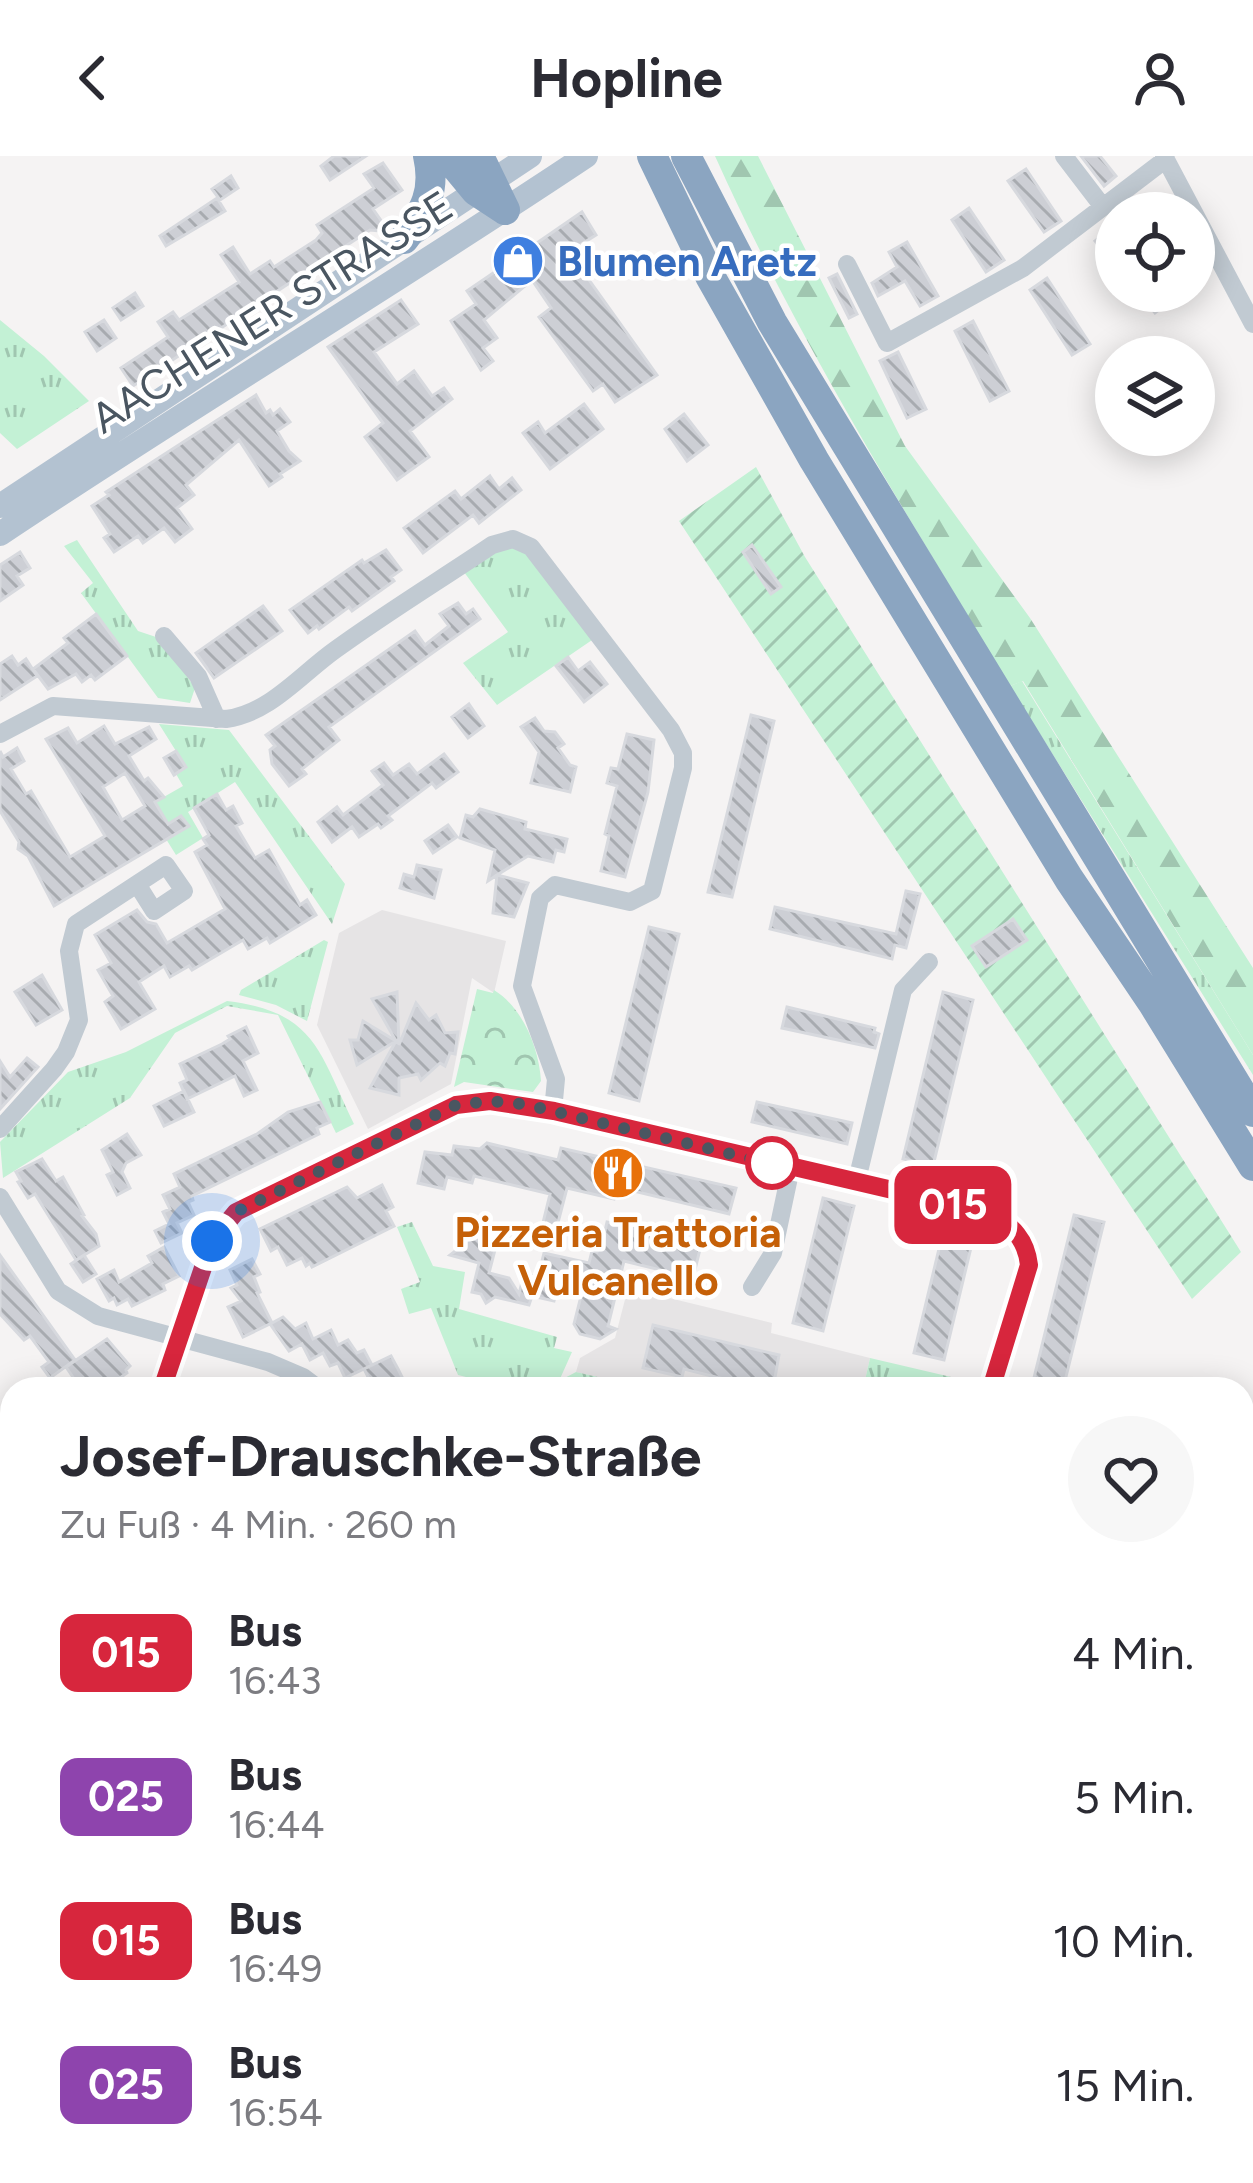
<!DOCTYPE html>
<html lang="de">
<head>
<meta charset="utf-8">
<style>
  body { margin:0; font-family:Figtree,sans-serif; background:#f7f7f7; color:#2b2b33; height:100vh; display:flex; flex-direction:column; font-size:45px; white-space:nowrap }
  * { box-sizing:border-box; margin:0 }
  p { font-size:39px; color:#7c7c81 }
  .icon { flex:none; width:66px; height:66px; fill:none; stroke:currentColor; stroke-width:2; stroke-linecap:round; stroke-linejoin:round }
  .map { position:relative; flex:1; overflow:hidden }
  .side { position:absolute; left:0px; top:1221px; width:1254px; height:807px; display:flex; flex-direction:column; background:#fff; border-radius:36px 36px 0 0; box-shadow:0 6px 30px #0003 }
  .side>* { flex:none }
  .badge { padding:0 24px; border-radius:18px; font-size:42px; line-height:78px }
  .controls { position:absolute; left:1095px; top:36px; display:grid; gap:24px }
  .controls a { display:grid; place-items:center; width:120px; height:120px; border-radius:50%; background:#fff; box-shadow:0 6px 30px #0003; font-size:60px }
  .you { position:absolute; width:60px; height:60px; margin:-30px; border:9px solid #fff; border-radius:50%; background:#1a73e8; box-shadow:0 0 0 18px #1a73e833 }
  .map>.badge { position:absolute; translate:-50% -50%; box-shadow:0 0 0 6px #fff }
  .round { display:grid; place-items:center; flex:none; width:126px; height:126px; border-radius:63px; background:#f7f7f7 }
  .headline { display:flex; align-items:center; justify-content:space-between; height:204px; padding:0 60px }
  h1 { font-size:57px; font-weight:700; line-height:90px }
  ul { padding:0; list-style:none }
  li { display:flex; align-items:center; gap:36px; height:144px; padding:0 60px }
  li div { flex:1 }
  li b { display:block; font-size:45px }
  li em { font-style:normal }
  li .badge { min-width:132px; font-weight:700; text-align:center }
  header { display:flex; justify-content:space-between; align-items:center; height:156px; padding:0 60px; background:#fff; font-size:54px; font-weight:700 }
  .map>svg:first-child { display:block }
</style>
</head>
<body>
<header><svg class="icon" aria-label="back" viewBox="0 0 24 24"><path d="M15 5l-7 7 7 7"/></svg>Hopline<svg class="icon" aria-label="person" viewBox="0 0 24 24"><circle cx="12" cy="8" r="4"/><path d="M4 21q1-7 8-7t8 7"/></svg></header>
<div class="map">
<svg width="1253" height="2027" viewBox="0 0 1253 2027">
  <defs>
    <pattern id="grass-tufts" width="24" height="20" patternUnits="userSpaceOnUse" patternTransform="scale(3)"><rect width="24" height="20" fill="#c3f1d5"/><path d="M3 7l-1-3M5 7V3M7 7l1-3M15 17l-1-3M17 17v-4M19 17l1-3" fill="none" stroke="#a0c6b0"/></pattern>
    <pattern id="forest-firs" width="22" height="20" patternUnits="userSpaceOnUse" patternTransform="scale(3)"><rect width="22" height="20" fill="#c3f1d5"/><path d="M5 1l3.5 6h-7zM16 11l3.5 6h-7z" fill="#a0c6b0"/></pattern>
    <pattern id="park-crowns" width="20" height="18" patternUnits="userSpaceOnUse" patternTransform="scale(3)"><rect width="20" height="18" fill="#c3f1d5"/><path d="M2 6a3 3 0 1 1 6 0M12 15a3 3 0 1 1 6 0" fill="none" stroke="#a0c6b0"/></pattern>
    <pattern id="garden-furrows" width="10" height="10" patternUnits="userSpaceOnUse" patternTransform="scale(3)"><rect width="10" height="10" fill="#c3f1d5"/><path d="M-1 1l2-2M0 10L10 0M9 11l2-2" fill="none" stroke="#a0c6b0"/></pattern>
    <pattern id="building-back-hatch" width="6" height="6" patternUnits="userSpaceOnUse" patternTransform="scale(3)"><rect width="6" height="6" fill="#cdcfd5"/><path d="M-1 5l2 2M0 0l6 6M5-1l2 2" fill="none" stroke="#a8abb0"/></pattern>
  </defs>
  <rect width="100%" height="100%" fill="#f5f3f3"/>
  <path fill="#e6e4e5" d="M382,754L506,785L494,837L472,822L451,928L368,973L317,869L339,777Z
    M628,1132L772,1167L771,1177L870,1202L863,1233H677L632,1222L629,1229L576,1216L580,1202L615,1182Z
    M1253,1485V1553L1242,1541V1496Z
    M1253,1554V1626L1242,1618V1565Z"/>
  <path fill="url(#grass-tufts)" d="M0,164L44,200L89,245L17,293L0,277Z
    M77,384L138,475L162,483L195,532L190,547L158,542L81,437L93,427L64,390Z
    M511,390L529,396L595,482L497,549L463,507L508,476L464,416L497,394Z
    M1022,525L1253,899V919L1010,530Z
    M159,568L229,574L345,728L332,768L235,626L188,656L203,682L176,699L166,683L174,678L155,646L183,630L176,618L186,611Z
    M324,784L328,786L307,865L276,849L239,839L241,834Z
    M227,845C316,856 319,896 354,968L336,977L278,859L227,850L175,877L130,942L3,1022L0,986L68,916L126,896Z
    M412,1066L433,1110L465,1116L459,1153L557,1181L554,1192L572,1196L559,1225L576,1216L628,1228L631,1222L677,1233H514L458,1219L431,1152L409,1158L401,1133L420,1126L397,1071Z
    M870,1202L981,1228L979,1233H863Z"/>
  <path fill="url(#forest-firs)" d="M715,0H758L905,290L1030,462L1253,812V899L1023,525L1010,530C906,357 798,185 715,0Z"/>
  <path fill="url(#park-crowns)" d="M477,833L493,837L494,834C523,852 539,892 541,925L533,936L464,926L454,931Z"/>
  <path fill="url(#garden-furrows)" d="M756,311L805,401L1241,1096L1192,1143L679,365Z"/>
  <path fill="url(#building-back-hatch)" stroke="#d7d9de" stroke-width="3" fill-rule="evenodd" d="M334,0H366L330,24L321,10Z
    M1081,0H1100L1116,20L1104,30Z
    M383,7L402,34L373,53L382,66L381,75L370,74L133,230L121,212L168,181L158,166L173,156L179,164L239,126L221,99L233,91L250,118L270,105L274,111L316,84L322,77L317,69L374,32L364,18Z
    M1026,13L1061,65L1044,76L1008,25Z
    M231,20L238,32L220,44L212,33Z
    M217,42L225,55L166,90L160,80Z
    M969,52L1004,104L986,116L952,64Z
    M582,56L596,79L569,96L657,219L615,246L603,228L593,235L539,161L551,152L532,124L484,164L497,182L483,192L493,205L481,214L451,165L476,148L467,135Z
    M1110,73L1116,80V110L1095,85Z
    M907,86L938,140L920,150L905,125L878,140L872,127L897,111L889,96Z
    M837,118L857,158L849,162L829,122Z
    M1047,122L1090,188L1072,199L1030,134Z
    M1137,135H1161L1170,145L1155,157Z
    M135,137L143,150L121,164L113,152Z
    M401,144L418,168L374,196L397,228L414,215L432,240L444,232L452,243L410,275L429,301L397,324L365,281L383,267L328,191Z
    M104,164L116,182L97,195L85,176Z
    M973,165L1009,235L990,245L955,175Z
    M898,196L926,253L907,262L880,205Z
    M256,239L266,257L270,254L273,259L280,253L290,266L277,275L289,295L300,305L280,318L282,321L269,330L239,284L186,329L194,339L177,352L192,373L175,386L164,372L143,387L138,380L114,396L104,382L110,378L92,350L109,339L106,336Z
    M584,248L603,273L550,313L523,277L538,266L545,277Z
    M684,258L708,289L687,305L665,273Z
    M490,320L499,333L512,322L521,334L479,367L473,359L423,397L404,372L455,335L461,343Z
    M752,389L781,431L771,438L743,396Z
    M386,394L401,414L391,421L394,425L352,455L349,451L319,473L317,470L308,477L290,454L362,404L364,407Z
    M20,396L30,412L17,420L23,429L0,445V409Z
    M458,447L466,458L473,453L480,463L329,571L339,584L302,613L306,618L289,630L272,608L270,594L275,590L266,579L415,475L425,489L449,470L440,458Z
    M263,450L282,475L214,522L196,497Z
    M96,458L127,500L95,524L91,519L82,526L76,518L48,533L33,513L68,487L64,482Z
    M12,500L18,509L26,503L37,520L0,544V508Z
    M568,501L578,515L590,506L607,528L584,546L556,510Z
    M469,548L484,570L468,582L452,561Z
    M751,559L774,565L732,741L708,736Z
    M535,562L544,575L555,576L564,588L558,592L570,609L576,611L570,636L531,627L539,596L521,571Z
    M104,570L115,588L149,571L156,583L129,600L144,625L148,622L164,641L155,646L168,668L181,660L189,670L54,750L28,700L18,693L19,686L0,655V595L3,601L17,592L24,605L11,613L26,638L31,635L70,701L105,680L46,583L68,572L77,587ZM125,617L145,650L122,664L103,631Z
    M627,578L654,584L648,636L625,721L601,715L609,680L605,678L617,630L607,627L611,612L618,613Z
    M176,595L186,611L174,619L164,602Z
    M444,598L458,616L436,632L432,627L388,660L392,664L381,672L378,668L359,681L352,671L332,686L318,666L337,651L343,659L383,629L372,615L384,607L393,619L409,608L417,618Z
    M217,638L226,654L233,650L242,667L236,670L255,702L269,694L300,749L307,744L316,759L270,787L267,782L248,793L243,784L192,814L189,810L170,821L164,810L139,826L155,853L121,873L105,846L113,840L98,814L111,807L95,779L137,754L147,766L156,768L167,787L225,753L195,696L207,689L203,683L209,679L194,652Z
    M480,653L526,666L525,673L567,683L564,696L556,694L553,706L528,700L497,719L528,727L514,761L493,757L497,719L488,725L495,694L460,682L466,659L473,661Z
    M448,669L457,681L433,697L425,685Z
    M417,709L441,714L434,742L400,732L404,718L414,721Z
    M906,735L920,738L906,792L895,789L892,803L770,773L775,751L896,778Z
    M1013,763L1027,784L986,811L972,790Z
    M649,771L679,778L639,945L609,937Z
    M42,819L62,854L36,869L15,836Z
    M397,836L399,889L416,847L429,864L436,859L445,877L458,876L455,898L450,897L445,910L440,907L421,924L418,918L399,922V939L370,932L396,885L357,909L350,884H358L363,865L396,885L372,843Z
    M943,836L973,844L933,1010L903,1003Z
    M787,851L875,872L874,876L879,878L875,892L782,872Z
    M246,871L258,897L243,905L257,934L244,940L235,920L187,943L180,927L187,924L180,908L222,888L230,883L228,880Z
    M27,902L38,911L0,953V905L10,921Z
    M184,935L194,956L164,970L154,950Z
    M320,946L330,966L317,972L319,978L192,1040L193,1044L188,1046L194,1059L177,1067L182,1077L161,1087L155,1075L169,1068L163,1056L170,1053L163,1039L180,1031L174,1018L257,978L288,956Z
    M757,946L852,967L847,988L752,966Z
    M127,978L141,999L126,1007L122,1016L130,1032L117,1039L107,1019L113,1016L102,994Z
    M487,987L558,1004L561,992L736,1032L729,1058L617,1031L614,1043L567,1032L554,1082L540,1079L550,1038L474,1020L472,1027L447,1021L444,1033L418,1027L425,996L452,999L454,990L480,993Z
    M42,1003L56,1025L63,1021L84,1059L82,1060L96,1078L99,1090L76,1104L35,1038L28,1042L18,1026L21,1025L16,1016Z
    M382,1029L393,1051L386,1055L394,1070L312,1111L310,1107L306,1110L302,1102L287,1109L278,1091L271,1095L260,1073L347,1031L357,1042Z
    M823,1042L854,1050L823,1175L793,1167Z
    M1074,1059L1104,1066L1063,1233L1033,1226Z
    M607,1066L701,1089L693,1122L624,1105L608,1170L616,1173L600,1183L580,1178L574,1168L584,1128L560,1122L554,1145L532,1140L529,1149L495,1141L486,1147L481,1138L472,1136L479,1107L450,1099L463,1089L465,1080L496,1090L489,1117L509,1122L519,1138L524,1118L538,1121L544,1097L589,1107L592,1095L597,1096L602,1088Z
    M944,1072L974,1079L944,1204L914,1197Z
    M164,1091L179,1120L163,1128L165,1134L132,1150L128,1143L117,1149L114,1142L109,1145L97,1123L114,1114L119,1126L152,1107L148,1100Z
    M0,1099L75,1204L50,1222L42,1211L49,1206L30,1180L24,1184L0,1158Z
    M84,1099L96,1118L83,1126L71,1108Z
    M252,1103L260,1118L254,1121L260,1136L257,1137L272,1167L283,1161L295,1173L306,1167L313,1183L331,1174L338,1189L348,1184L357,1197L364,1194L372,1209L345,1222L338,1207L330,1210L323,1197L310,1204L302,1188L289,1195L270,1168L243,1181L228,1151L241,1145L231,1132L237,1129L230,1114Z
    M653,1169L779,1199L773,1233H730L722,1231L724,1223L684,1213L682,1221L643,1212Z
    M107,1183L130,1210L126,1214L127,1217L104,1233H81L66,1211Z
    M391,1200L398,1213L408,1233H374L364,1213Z"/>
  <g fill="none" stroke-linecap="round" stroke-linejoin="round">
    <path stroke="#c1cad2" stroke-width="18" d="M1064,0L1103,51
      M1164,0L1253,168
      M847,108L887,187L1023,112L1166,3
      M164,480L198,520L217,563
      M0,578L53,550L226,563C270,557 300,519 335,494C386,457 440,424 492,389L513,383L531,391L671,574L683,597V612L652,735L630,746L555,729L540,742L522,830L556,923L553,955
      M0,973L54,913L66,896L79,864L69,795L76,768L166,709L184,735L154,755L137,728
      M856,1028L903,834L929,806
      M0,1041L58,1135L98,1160L268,1206L303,1221L319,1233
      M752,1131L773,1097L791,1012
      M162,1233L212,1085L236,1056L456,949L490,945L553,955L991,1057L1019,1078L1029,1109L991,1233
      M0,1417L12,1408
      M0,1437L12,1453
      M0,1723L12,1732
      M1242,1788L1253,1794
      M1242,1963L1253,1948
      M616,2016L649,2027
      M597,2027L603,2016
      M857,2027V2016
      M1194,2027L1202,2016"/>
    <path stroke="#b3c2d1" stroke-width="24" d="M0,350L530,0
      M0,378C193,249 393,129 586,0"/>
    <path stroke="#8ba5c1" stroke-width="30" d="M447,0L476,35L505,54
      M479,0L505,54
      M652,0L710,120L814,304L1069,723L1152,846L1253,1010
      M686,0L772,166L1253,956
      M404,83C425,55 436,35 428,0"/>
  </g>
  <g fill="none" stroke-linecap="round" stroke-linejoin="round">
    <g stroke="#fff" stroke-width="27">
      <path id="line" d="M162,1233L212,1085L236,1056L456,949L490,945L554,955L991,1057C1013,1071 1026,1083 1029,1109L991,1233"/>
    </g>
    <use href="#line" stroke="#d7263d" stroke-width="18"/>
    <path stroke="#4a5661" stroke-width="12" stroke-dasharray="0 21.6" d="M212,1085L236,1056L456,949L490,945L523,948L790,1012L772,1007"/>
  </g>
  <defs>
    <g id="shop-disc" transform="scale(2.7)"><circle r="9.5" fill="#3f7fe0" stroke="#fff"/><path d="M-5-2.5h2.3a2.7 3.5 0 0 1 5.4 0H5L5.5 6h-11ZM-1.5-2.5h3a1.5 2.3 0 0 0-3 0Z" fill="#fff"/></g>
    <g id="restaurant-disc" transform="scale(2.7)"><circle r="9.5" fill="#e8710a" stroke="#fff"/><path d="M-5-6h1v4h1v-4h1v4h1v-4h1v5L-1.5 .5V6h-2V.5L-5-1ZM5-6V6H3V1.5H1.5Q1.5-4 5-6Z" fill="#fff"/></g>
  </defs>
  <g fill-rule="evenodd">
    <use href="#shop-disc" x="518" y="105"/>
    <use href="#restaurant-disc" x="618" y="1017"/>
  </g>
  <circle fill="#fff" stroke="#d7263d" stroke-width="6" cx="772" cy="1007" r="24"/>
  <g text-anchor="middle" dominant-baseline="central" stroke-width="9" stroke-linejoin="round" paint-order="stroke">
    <g font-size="42" font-weight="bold" fill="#366cbe" stroke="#fff" text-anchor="start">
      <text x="557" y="105">Blumen Aretz</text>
    </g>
    <g font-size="42" fill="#4a5661" stroke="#fff">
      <text transform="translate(272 156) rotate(-32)">AACHENER STRASSE</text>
    </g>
    <g font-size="42" font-weight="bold" fill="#c56008" stroke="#fff">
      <text x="618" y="1076">Pizzeria Trattoria<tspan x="618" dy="48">Vulcanello</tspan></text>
    </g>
  </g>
</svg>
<div class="controls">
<a><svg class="icon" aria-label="locate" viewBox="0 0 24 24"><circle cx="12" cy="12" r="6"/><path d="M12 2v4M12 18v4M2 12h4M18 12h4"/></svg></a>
<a><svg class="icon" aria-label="layers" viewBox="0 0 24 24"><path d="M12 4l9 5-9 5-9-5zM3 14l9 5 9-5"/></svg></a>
</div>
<div class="you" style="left:212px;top:1085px"></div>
<b class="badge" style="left:953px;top:1049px;background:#d7263d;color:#fff">015</b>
<section class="side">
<div class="headline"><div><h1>Josef-Drauschke-Straße</h1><p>Zu Fuß · 4 Min. · 260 m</p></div><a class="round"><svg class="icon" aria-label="heart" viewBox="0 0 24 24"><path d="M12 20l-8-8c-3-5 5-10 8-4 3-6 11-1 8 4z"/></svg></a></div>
<ul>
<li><span class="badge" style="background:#d7263d;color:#fff">015</span><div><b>Bus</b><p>16:43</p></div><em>4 Min.</em></li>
<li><span class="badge" style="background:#8e44ad;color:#fff">025</span><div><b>Bus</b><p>16:44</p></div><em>5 Min.</em></li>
<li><span class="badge" style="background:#d7263d;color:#fff">015</span><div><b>Bus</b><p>16:49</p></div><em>10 Min.</em></li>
<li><span class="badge" style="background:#8e44ad;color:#fff">025</span><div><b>Bus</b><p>16:54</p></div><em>15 Min.</em></li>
</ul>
</section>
</div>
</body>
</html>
